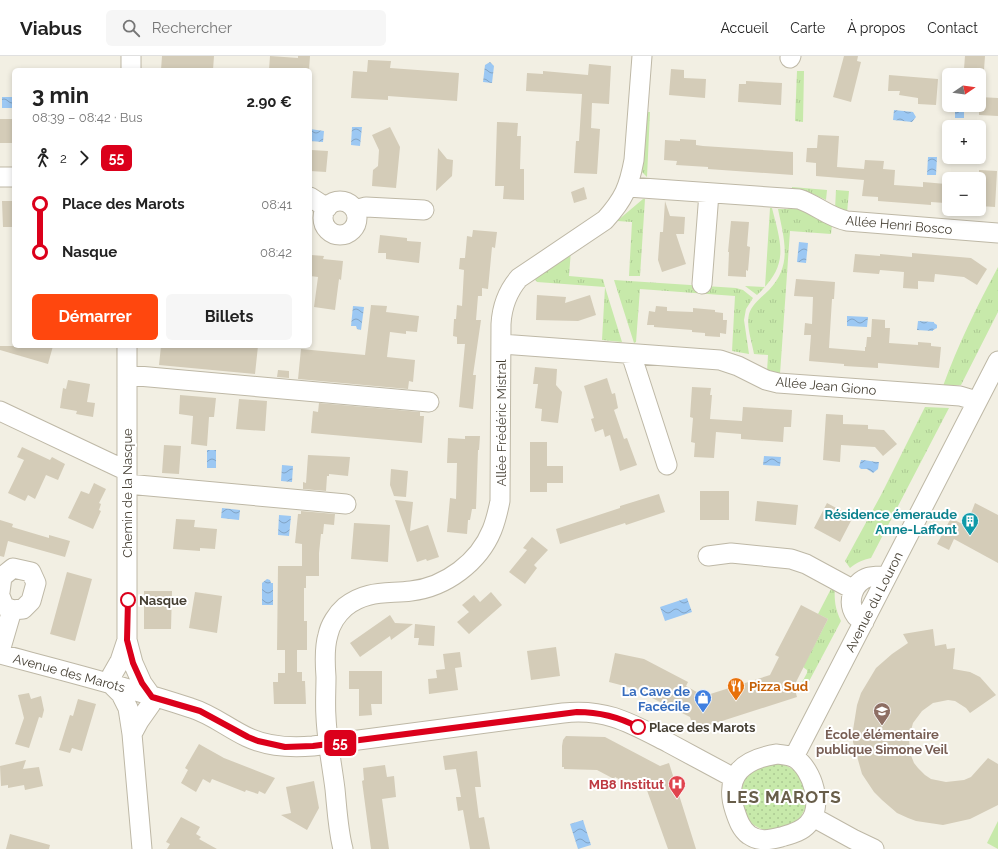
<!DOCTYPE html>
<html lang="fr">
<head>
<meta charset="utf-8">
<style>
  body { margin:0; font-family:Raleway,sans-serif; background:#f6f6f6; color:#222; height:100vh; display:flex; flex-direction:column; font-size:15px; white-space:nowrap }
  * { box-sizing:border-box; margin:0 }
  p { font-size:13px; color:#767676 }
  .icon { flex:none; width:22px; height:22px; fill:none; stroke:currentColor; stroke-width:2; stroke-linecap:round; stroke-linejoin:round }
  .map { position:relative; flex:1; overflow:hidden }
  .drawer { position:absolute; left:12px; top:12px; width:300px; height:280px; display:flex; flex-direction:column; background:#fff; border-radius:6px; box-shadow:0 2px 6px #0003 }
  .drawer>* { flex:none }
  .badge { padding:0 8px; border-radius:6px; font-size:14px; line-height:26px }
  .needle { width:26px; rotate:77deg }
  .controls { position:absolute; left:942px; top:12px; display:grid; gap:8px }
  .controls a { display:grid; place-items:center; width:44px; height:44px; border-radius:6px; background:#fff; box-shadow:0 2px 6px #0003; font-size:20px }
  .map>.badge { position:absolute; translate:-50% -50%; box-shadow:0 0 0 2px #fff }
  .legs { display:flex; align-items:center; gap:6px; height:44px; padding:0 20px; font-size:13px }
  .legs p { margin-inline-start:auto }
  .overview { display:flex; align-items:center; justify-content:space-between; height:68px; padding:0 20px }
  h1 { font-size:22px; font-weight:700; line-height:30px }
  .button { display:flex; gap:8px; margin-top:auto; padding:8px 20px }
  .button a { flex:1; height:46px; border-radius:6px; background:#ff470e; color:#fff; font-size:16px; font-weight:700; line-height:46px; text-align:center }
  .button a+a { background:#f6f6f6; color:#222 }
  ul { padding:0 20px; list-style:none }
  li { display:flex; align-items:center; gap:14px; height:48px; font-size:15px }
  li i { display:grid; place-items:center; width:6px; height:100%; margin:0 5px; background:currentColor }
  li i::after { content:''; width:10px; height:10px; margin:-5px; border:3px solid; border-radius:50%; background:#fff }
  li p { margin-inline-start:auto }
  li:first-child i { background:linear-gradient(#0000 50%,currentColor 0) }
  li:last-child i { background:linear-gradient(currentColor 50%,#0000 0) }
  header { display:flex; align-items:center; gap:24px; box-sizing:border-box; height:56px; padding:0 20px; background:#fff; border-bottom:1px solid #e0e0e0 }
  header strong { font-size:19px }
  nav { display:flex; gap:22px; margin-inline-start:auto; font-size:14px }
  .search { width:280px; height:36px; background:#f6f6f6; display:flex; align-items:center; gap:10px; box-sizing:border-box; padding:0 14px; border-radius:6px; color:#767676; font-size:15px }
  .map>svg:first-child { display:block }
</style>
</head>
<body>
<header>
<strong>Viabus</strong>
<div class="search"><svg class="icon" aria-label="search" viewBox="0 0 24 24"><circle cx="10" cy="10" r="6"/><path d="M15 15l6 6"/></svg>Rechercher</div>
<nav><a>Accueil</a><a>Carte</a><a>À propos</a><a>Contact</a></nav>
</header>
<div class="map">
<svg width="998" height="793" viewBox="0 0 998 793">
  <defs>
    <pattern id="grass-tufts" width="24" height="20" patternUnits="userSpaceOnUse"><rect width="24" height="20" fill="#c7e9aa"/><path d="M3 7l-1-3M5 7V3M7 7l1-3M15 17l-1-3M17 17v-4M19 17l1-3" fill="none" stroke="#acc993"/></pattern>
    <pattern id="garden-dots" width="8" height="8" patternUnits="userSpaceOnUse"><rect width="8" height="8" fill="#c7e9aa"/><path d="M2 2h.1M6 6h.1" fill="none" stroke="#acc993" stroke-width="1.8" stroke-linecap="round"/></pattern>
    <pattern id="water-waves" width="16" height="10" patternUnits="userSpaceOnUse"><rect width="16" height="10" fill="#9cc8f3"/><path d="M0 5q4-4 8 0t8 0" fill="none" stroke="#81a4c5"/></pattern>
  </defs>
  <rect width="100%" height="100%" fill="#f2efe3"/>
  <path fill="url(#grass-tufts)" d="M797,15H804L803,66L795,65Z
    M645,56H650L647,121L642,116L641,111Z
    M792,131L827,134L826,144L811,137L792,133Z
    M836,134L849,135L847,157L835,153Z
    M643,143H645L640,220H629L632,166L617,165Z
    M789,149L801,151L832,169L831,178L790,175L780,318L767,316L768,299L754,298C752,285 746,271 749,258C752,248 762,241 769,234C793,209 784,183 778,153H788Z
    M770,152H772C782,191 789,209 757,239L745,230L765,231Z
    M571,194L569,220L603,223L605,231L622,286L602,284L605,231L537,226L532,220Z
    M998,211V256L961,329L943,330C958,289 977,250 998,211Z
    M614,224L736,232L743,234L753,242L746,253L744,264L749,298L732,295L735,240L640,233L636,286L634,287Z
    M925,351L949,352L871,502C863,504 857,506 850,512L845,505L881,439Z
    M833,529L835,530C834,543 835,553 841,565L806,631L801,628L807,617V614L803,611L828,563L818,558Z"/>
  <path fill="#c7e9aa" d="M998,765V793L987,787Z"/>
  <path fill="url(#garden-dots)" d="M739 741a34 34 0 1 1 68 0a34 34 0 1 1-68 0Z"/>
  <path fill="url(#water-waves)" d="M490,6L494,10L492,27L483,26L485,9Z
    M2,41H14V52H2Z
    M955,49H964V62H955Z
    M894,54L913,56L916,61L912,66L893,64Z
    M352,71H362L360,90L351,89Z
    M310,73L324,75L323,86L310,85Z
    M928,101H937L936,119H927Z
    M799,186L808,187L806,207L797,206Z
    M353,250L364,251L361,274L357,273L356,270H351Z
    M847,260L868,261L867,271L847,270Z
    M918,265L934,266V267L937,269V272L933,274V275L917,274Z
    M207,394H216V412H207Z
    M764,400L781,401L780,410L763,409Z
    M861,404C867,404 873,406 879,406L878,413L873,417L867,413H861L859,411Z
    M282,409L293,410L292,426L281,425Z
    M222,452L240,454L239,464L221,462Z
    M279,459L291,460L289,480L278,479Z
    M267,523L270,524L271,527H273V549H262V527Z
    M687,542L692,556L665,565L660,551Z
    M583,764L591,789L578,793L570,768Z"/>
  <path fill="#d4ccb8" d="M162,0H214L213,14H161Z
    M270,0L298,2V0H310L309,14H269Z
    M844,0H858L857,5L861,6L851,46L833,41Z
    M965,0H985L984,14L964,13Z
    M368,4L391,5L390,12L459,17L457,45L388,40V44L351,42L353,15L367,16Z
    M589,8L611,10L609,48L592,47L591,72L600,73L597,118L574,117L576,85H579L582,38L526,35L527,17L543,18V15L588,19Z
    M671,13L684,14V22L706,23L705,42L669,39Z
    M889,19L938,23L936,49L918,48V42L899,39L900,35H888Z
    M746,25L782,27L781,49L738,46L739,28H746Z
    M979,41L998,42V60L979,59Z
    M0,63H14V87H0Z
    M497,66L518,67L517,80H521L520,113H524V144L503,143L504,130H495Z
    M390,71L400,91L396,132L372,130L373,114L378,110L379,94L372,79Z
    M818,79L839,80L837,111L864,113L865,104L884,105L883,113L895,114L894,129L923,131V126L946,128L945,147L931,146V149L878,145V141L862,140L864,124L816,120V107L806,106L807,92H817Z
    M680,83L696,84V89L703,90L793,96V119L708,113V111L676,109L677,105L664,104L665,84L680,85Z
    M438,92L447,103L453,104L452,120L436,135Z
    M311,94L328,95L326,116L310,115Z
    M979,114L997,115L995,151L979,150Z
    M584,131L587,143L574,147L571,136Z
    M2,145H14V171H3Z
    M665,145L670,160L685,161L684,178H676L686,208L662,216L658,204L660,176H663Z
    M731,165L749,166L747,190L750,191L748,215L746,214V221L728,220L729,196H728Z
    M473,174L497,176L495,192L492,191L488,233L482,232V240H478L476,264H481L473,319H476L473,353L459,351L465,288H457V281L453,280L454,263H456L457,249L462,250L464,214L459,213L460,202H465L467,180L472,181Z
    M380,179L407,182V185L421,186L419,207L386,203V197H378Z
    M912,197L971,202L987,213L977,229L964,221L935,218L934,226L918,225V233L903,232L904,216L880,214L879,218L853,216L855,198L880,200V198L912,201Z
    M311,199L324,200L323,203L343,205L341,224L339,223L335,254L314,251L318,221L310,220Z
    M796,223L835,226L834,243H832L829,292L865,295V291H866L867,281H871L872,263L885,264V272H890L889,287L918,289V286L931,287V290L941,291L939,312L878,307V312L844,310V308L809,305L811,279H804L805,267L812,268L813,241L794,240Z
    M537,239L566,241L565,247L590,239L596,259L578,265L536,264Z
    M371,249L387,250L386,256L419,260L417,276L406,275V278L390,276L387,301L415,304L413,326L409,325L408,333L298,323L301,293L365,299Z
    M656,250L667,251V255L693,256V252L715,254V256L723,257V264H727L726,278L720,277V281L705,280V277L692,276V274L654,271V269H647L649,255L655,256Z
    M0,290H53L48,308L0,294Z
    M161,290H258L255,318L159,309Z
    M535,311L557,313L556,329L562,336L558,367L541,365L542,353L535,352L538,328H533Z
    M278,314L289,315V322L277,321Z
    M607,322L612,338L615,337L618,352L614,354L624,383L627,382L637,409L620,415L610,379L605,381L603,373L595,376L591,363L594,362L584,330Z
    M68,324L90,328L87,346L95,347L93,361L76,358L77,355L60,352L63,332L66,333Z
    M692,331L711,332L710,339H712L710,363L742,365L743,351L792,354L791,371H784L783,386L741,383V378L716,376L714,402L694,401L695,387L691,386L693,362L690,361Z
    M180,339L216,342L214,361H209L207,390L191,388L193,360L179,358Z
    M239,343L267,345L265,375L236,373Z
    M319,347L420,356V360H424L422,387L311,377L313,355L318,356Z
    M826,358L843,359V368L868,369V373L884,374L897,388L883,400L875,391L841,389L840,406L823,404Z
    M465,380H480L479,394H478L476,453H472L470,464H468L467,478L447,476L450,442L456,443L457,407H447L448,382L465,383Z
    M530,386H547V410H563V427H547V436H530Z
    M164,389L181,390L179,418L162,417Z
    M22,391L50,404L52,401L65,408L58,424L46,419L35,443L28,439L25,445L8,437L24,404L17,401Z
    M308,399L350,401L348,420L329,418V420H327L326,435L303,433V426L306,427Z
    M391,413L408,415L406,441L394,440L390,429Z
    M94,427L106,433L99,447L101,448L99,454L101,455L93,473L68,462L81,435L89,438Z
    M700,435H729V464H700Z
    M659,438L665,456L626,469L625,467L560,488L556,473L620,452V450Z
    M395,444L413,446L410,475L428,469L439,501L427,505L426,503L417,506Z
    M757,445L798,449L796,469L755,465Z
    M827,447L853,461L840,486L814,472Z
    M975,447L998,459V507L954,483L949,494L937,488L951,462L966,470Z
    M301,455L335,458L334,469L324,468L323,478H321L319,497V520H306V532H304V565H307V594H297V616H302V625H305L306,648H274L273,626H278V617H285V594H277L278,510H302V488L295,487L298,458H301Z
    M176,463L195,464L194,471L217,473L215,493L200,492V495L173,493Z
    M0,464L13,468L12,471L49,482V479L70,485L65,501L8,485L4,501L0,500Z
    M354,467L390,469L388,506L351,503Z
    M532,481L548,494L534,509L537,512L525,528L509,516L527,494L523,492Z
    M67,516L92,523L75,585L50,578Z
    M144,535H172L171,573H144Z
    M195,536L222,540L217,577L189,572Z
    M491,536L502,549L469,578L457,566L469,556L462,549L474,539L480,546Z
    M801,549L828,563L794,630L797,641L694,674L690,661L632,632L609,626L615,597L644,603L688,626L686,630L704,640L770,619L779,601L775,599Z
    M390,559L395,567L413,568L391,584L390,580L360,601L350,587Z
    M415,568L435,570L434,590L418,589L419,582H414Z
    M933,573L935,590L946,588L947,593L955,592L953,613L970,616L980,621L996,639L970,657L966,652L955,645L948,644L933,647L922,655L913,667L909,682L910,697L914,707L918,712L925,719L931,723L946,726L964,724L971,721L988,702L998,708V749L970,763L943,769L916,765L908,762L897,757L882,744L874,736L862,718L853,686V674L857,649L861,637L876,612L892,598L908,587L903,578Z
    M556,591L560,620L531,624L527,595Z
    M460,596L462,611L455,612L458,634L429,638L428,623L437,622L436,614L445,613L443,598Z
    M349,615H382V648H371L372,659L359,660V633H349Z
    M29,637L31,643L41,640L44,654L42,662L39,661L29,692L15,688L24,662L18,639Z
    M78,643L96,648L82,695L72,692L70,697L59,694L70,659L73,660Z
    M566,680L605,681L660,710L669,707L696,793H668L644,726L637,727L628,723L626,727L615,721L614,723L597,714L564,713V711H562V690L563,684Z
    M199,688L224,702L275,722L265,738L259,735L258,738L246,734L245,736L212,723L210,727L203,723L196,736L181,727L188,714L185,712Z
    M477,695L481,731H475L479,762L484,761L490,793H470L463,754L458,755L456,741H461L456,713L445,714L443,700Z
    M26,704L23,713L39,711L43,730L25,734L24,729L8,732V729L1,730L0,710Z
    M385,709L387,721L394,720L396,741L382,743L389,793H371L362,725L364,724L363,712Z
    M314,725L319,752L307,774L281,759L291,757L286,731Z
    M181,761L200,771L196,778L201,781L199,783L217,793H167L170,788L166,786Z
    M10,778L50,789L49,793H6Z"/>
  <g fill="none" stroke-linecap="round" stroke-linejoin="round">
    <g stroke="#beb8a6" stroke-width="21">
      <path id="minor" d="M790,2L791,0
        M131,14V0
        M0,121H14
        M628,131L799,143C817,149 828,161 847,165L998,177
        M310,141L327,152
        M323 162a17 17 0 1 1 34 0a17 17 0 1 1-34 0Z
        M355,154L366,151L424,154
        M702,228L709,137
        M501,288L720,304L738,310L766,324L778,327L960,340L977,345
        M631,298L667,409
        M127,319L429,346
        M0,355L127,415
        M127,428L346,448
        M708,500L731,497L791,503L806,508L854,534
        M0,536L2,521L13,512L31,516L36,527L31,545L23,553L12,554L4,550L0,540
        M864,566C862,564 858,562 856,560C846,546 853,526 869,521C875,520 881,520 887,520
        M127,584L133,607L142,627L152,641L151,648L139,665L132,678
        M0,595L12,554
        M0,598C64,615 128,631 191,652C211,658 228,672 247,681C268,691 290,692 313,690L563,657C607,652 632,668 669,687C691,699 712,710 734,722
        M110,627L112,619L120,605L127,584V290
        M110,627L121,638L128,652L132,678L142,793
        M777,698C783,699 789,699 795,702C813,714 824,751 808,768C801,776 791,778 781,781C770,784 759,786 749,779C741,773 738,764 735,755C723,719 744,703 777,698Z
        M794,701L998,305
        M813,761L853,783L874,793
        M343,793C338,774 337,753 335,733C332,709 327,685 326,661C325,648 326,634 326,621C325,608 324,592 328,579C330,569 337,558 345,551C366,534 387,538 411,535C446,531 479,506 492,474C496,464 498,455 500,445L501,268C502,250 507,236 519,222L605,164C624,143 629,131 634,104L642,0"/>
    </g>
    <use href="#minor" stroke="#fff" stroke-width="19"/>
  </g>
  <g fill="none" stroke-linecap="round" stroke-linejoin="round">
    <g stroke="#fff" stroke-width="9">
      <path id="line-1" d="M128,544L127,584L133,607L142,627L152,641L200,655L248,681L258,685L285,691L313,690L577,656C598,656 619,661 638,671"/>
    </g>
    <use href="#line-1" stroke="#db001b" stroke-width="6"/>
  </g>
  <defs>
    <g id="building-pin" transform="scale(0.9)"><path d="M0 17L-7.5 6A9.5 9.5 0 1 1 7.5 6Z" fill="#0f9aa8" stroke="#fff"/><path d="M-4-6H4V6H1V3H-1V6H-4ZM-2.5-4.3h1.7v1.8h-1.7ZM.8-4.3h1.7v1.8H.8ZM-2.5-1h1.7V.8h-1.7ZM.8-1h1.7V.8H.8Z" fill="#fff"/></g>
    <g id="restaurant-pin" transform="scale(0.9)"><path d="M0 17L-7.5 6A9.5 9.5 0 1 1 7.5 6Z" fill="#e8710a" stroke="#fff"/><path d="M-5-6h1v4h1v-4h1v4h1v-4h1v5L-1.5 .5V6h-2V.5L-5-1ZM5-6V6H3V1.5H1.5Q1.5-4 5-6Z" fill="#fff"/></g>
    <g id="shop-pin" transform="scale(0.9)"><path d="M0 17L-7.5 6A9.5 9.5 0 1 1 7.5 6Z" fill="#3f7fe0" stroke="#fff"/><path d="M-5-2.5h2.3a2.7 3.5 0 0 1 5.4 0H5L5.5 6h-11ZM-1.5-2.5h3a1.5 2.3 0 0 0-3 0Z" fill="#fff"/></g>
    <g id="school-pin" transform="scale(0.9)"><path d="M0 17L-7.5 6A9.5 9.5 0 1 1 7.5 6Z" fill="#8d6e63" stroke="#fff"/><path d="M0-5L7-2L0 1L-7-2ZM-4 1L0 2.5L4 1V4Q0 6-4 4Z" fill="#fff"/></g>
    <g id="hospital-pin" transform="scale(0.9)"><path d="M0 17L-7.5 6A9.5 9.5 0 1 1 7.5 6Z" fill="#e0444e" stroke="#fff"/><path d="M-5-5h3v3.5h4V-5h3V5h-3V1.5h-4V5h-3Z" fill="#fff"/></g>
  </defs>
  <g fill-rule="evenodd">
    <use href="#building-pin" x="970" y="465"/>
    <use href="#restaurant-pin" x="736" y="630"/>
    <use href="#shop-pin" x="703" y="642"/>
    <use href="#school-pin" x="882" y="655"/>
    <use href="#hospital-pin" x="677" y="728"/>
  </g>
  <g fill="#fff" stroke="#db001b" stroke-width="2">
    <circle cx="128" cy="544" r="7"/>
    <circle cx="638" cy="671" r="7"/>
  </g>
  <g text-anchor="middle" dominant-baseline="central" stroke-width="4" stroke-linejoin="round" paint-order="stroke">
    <g font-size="13" fill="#453f33" stroke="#fff">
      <text transform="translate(899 169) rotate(5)">Allée Henri Bosco</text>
      <text transform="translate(826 330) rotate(5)">Allée Jean Giono</text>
      <text transform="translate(501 367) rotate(-90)">Allée Frédéric Mistral</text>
      <text transform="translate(127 437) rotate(-90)">Chemin de la Nasque</text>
      <text transform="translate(874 546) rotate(-63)">Avenue du Louron</text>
      <text transform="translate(69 617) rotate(15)">Avenue des Marots</text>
    </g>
    <g font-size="13" font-weight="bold" fill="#0d838f" stroke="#fff" text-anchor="end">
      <text x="957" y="458">Résidence émeraude<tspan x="957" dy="15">Anne-Laffont</tspan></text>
    </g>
    <g font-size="13" font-weight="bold" fill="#453f33" stroke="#fff" text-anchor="start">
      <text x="139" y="544">Nasque</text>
      <text x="649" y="671">Place des Marots</text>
    </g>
    <g font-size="13" font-weight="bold" fill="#c56008" stroke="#fff" text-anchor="start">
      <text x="749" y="630">Pizza Sud</text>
    </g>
    <g font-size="13" font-weight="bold" fill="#366cbe" stroke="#fff" text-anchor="end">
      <text x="690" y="635">La Cave de<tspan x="690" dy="15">Facécile</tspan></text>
    </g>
    <g font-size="13" font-weight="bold" fill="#785e54" stroke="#fff">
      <text x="882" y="678">École élémentaire<tspan x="882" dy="15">publique Simone Veil</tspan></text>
    </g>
    <g font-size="13" font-weight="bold" fill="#be3a42" stroke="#fff" text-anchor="end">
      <text x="664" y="728">MB8 Institut</text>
    </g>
    <g font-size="17" font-weight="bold" letter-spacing="1" fill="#685e4a" stroke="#fff">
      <text x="784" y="741">LES MAROTS</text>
    </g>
  </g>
</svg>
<div class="controls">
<a><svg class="needle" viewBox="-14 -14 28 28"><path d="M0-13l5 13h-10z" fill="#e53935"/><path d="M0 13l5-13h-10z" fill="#767676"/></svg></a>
<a>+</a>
<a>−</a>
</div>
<b class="badge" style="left:340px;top:687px;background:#db001b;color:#fff">55</b>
<section class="drawer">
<div class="overview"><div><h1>3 min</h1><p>08:39 – 08:42 · Bus</p></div><b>2.90 €</b></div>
<div class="legs"><svg class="icon" aria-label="walk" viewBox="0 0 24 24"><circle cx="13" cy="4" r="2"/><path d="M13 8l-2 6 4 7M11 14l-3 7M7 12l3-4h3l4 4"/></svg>2<svg class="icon" aria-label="forward" viewBox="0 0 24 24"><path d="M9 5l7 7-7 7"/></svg><b class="badge" style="background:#db001b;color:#fff">55</b></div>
<ul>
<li><i style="color:#db001b"></i><b>Place des Marots</b><p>08:41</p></li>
<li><i style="color:#db001b"></i><b>Nasque</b><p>08:42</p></li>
</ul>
<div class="button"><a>Démarrer</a><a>Billets</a></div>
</section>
</div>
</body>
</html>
